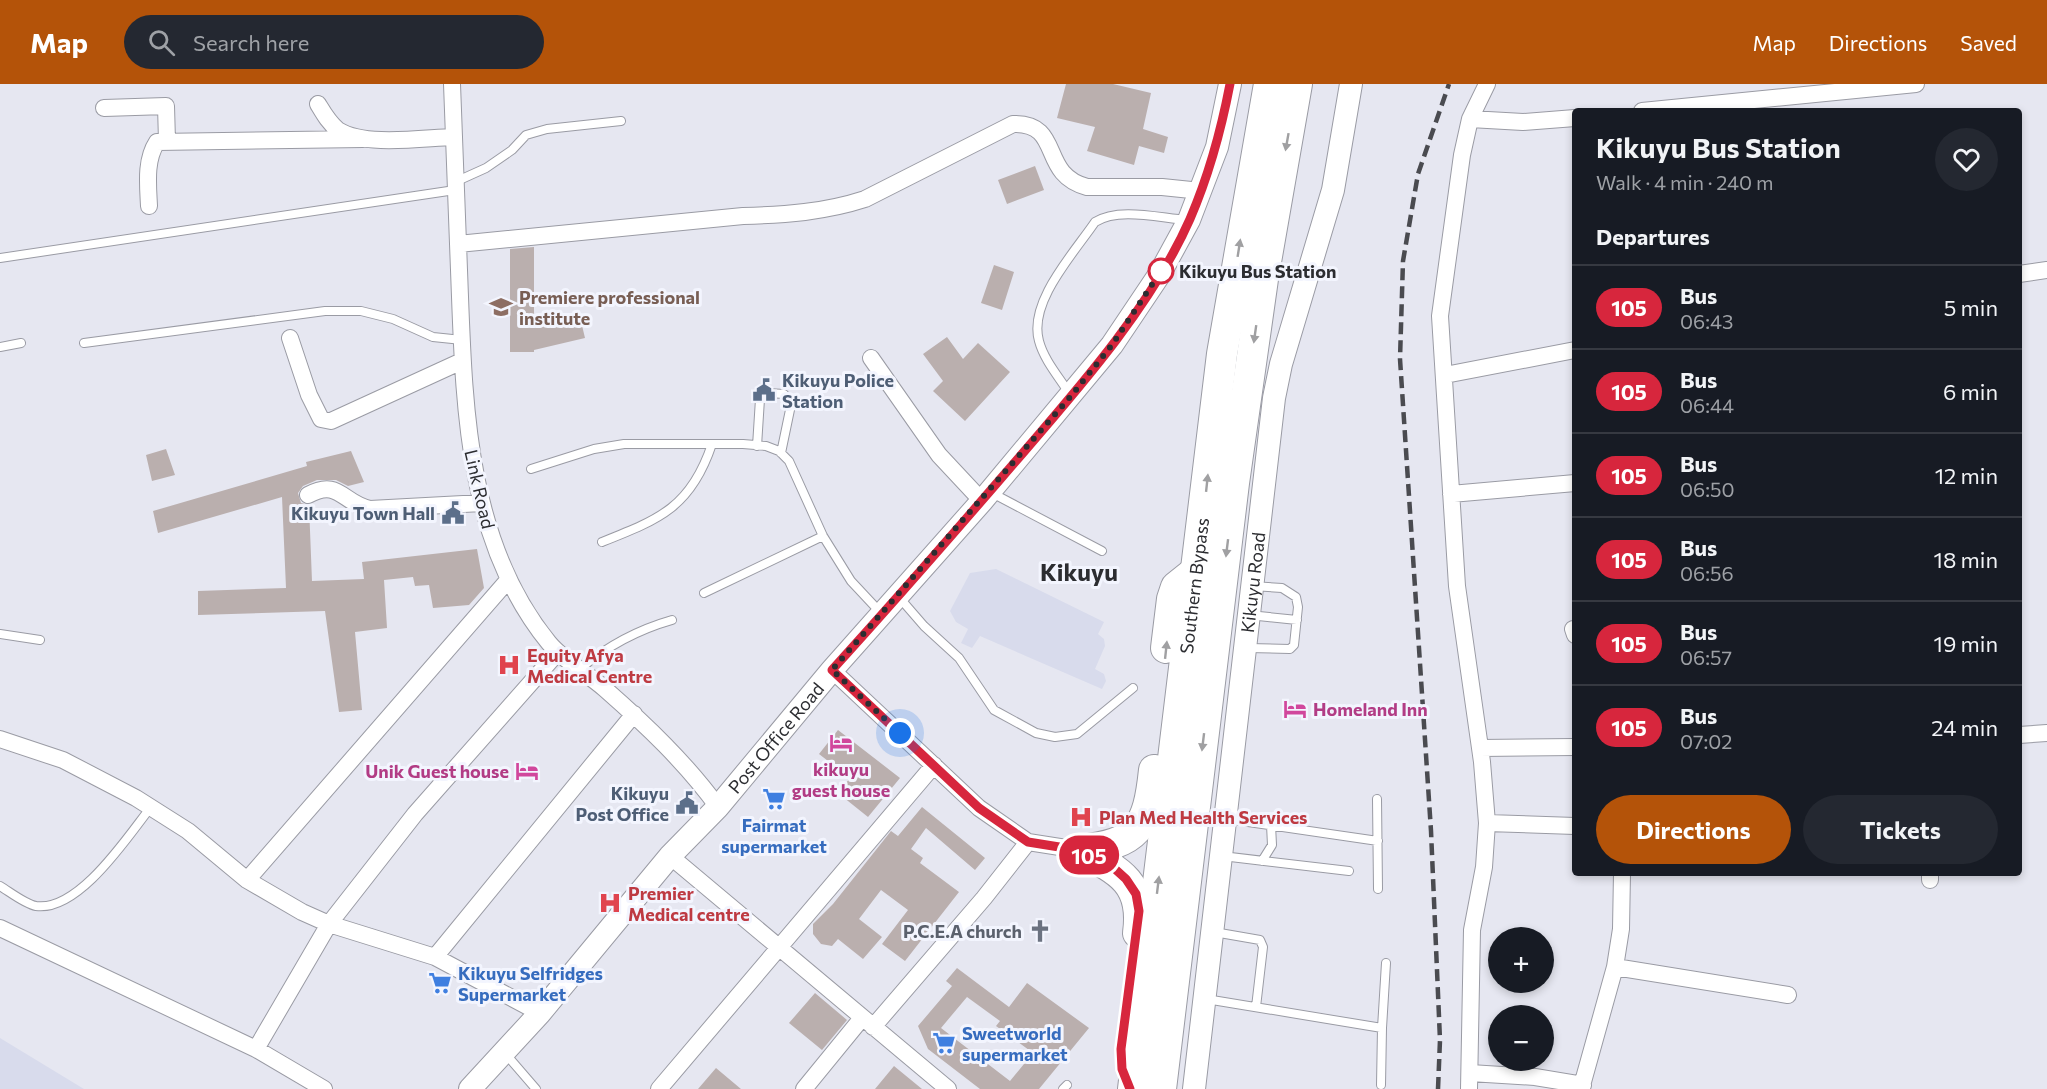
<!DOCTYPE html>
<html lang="en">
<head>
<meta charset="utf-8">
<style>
  body { margin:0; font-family:Commissioner,sans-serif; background:#242831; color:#f1f3f6; height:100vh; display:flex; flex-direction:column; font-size:22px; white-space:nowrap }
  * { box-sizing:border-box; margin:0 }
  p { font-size:20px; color:#9ea1a6 }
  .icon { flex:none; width:33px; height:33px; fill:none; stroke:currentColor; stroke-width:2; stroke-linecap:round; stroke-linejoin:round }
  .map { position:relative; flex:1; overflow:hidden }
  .sheet { position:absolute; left:1572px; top:24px; width:450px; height:768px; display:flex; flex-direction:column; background:#171b24; border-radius:6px; box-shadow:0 3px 9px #0003 }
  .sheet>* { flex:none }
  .badge { padding:0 12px; border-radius:20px; font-size:21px; line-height:39px }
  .tools { position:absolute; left:1488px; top:843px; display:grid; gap:12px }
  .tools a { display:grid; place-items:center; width:66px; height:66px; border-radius:50%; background:#171b24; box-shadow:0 3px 9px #0003; font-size:30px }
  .you { position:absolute; width:30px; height:30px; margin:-15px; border:4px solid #fff; border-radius:50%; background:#1a73e8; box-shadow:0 0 0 9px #1a73e833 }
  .map>.badge { position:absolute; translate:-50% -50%; box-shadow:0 0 0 3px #fff }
  h2 { padding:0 24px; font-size:22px; line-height:54px }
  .round { display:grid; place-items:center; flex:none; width:63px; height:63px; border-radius:32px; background:#242831 }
  .headline { display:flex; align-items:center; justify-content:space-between; height:102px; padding:0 24px }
  h1 { font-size:28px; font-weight:700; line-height:45px }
  .cta { display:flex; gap:12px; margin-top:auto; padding:12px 24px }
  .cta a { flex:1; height:69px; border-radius:36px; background:#b45309; color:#fff; font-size:24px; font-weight:700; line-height:69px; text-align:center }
  .cta a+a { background:#242831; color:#f1f3f6 }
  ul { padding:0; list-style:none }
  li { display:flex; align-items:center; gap:18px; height:84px; padding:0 24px; border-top:2px solid #363941 }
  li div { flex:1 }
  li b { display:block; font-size:22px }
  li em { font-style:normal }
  li .badge { min-width:66px; font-weight:700; text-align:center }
  header { display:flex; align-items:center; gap:36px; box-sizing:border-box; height:84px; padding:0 30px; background:#b45309; color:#fff }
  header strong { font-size:28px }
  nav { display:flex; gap:33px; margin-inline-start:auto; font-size:21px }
  .search { width:420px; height:54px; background:#242831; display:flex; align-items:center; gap:15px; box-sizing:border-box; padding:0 21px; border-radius:33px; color:#9ea1a6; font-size:22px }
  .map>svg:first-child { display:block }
</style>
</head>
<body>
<header>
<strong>Map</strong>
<div class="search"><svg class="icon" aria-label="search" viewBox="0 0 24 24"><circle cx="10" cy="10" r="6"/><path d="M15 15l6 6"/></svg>Search here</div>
<nav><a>Map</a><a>Directions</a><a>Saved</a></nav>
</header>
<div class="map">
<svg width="2047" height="1005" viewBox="0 0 2047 1005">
  <rect width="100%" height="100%" fill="#e6e7f1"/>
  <path fill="#d8dbec" d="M996,485L1104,538L1098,550L1104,555L1105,562L1095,585L1104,590L1106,597L1102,605L980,552L972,564L961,559L968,545L956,538L950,527L970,489Z
    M0,954L84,1005H0Z"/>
  <path fill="#baafae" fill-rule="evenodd" d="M1066,0H1113L1151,9L1143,45L1168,53L1164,69L1139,62L1134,81L1087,67L1095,43L1057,34Z
    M1035,82L1044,106L1007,120L998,96Z
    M534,163V244L580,233L585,254L534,266V268H510V165Z
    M994,181L1014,188L1002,226L981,219Z
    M947,253L963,275L978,259L1010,288L965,337L933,307L943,297L923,270Z
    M166,365L175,391L152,397L146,371Z
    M351,367L364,398L348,402L336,396H317L303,402L298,409L301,419L309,421L312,497L364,495L362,478L477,465L484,504L469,521L433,524L429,501L415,502L413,493L384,496L387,544L355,548L362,626L339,628L325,527L198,531V507L286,504L282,413L158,449L153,427L307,382L306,378Z
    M838,646L900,694L868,733L838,709L850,694L819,670Z
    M922,723L985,774L975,786L926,744L911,765L923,774L920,779L959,808L905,877L882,860L908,826L881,806L859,835L882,853L863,875L838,855L832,862L821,860L813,850V840L833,820L891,747L898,752Z
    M957,884L1009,923L1027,899L1089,944L1039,1005H980L928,965L918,942L952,902L946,897ZM967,913L1000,937L996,942L1033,969L1010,997L941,944Z
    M815,909L847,936L822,966L789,939Z
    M894,982L922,1005H875Z
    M716,984L741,1005H698Z"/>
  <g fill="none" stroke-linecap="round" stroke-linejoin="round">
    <g stroke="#9a9ba4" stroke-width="10">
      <path id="lane" d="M455,98L486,84L512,66L526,51L547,45L621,37
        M0,174L455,106
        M84,259L325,227H361L393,235L433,253L462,256
        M0,263L21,259
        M1069,309C1059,293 1044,276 1039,257C1028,218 1074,169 1095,138C1119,123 1159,134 1187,136
        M757,362L760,315L768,309L784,310L791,321L781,369
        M531,385L594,365L624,360H743L766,362L779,367L789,377L823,452L851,497L880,528
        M990,408L1102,467
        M602,458C660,435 691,423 712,360
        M704,509L823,452
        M898,512L924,542L959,574L994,626L1036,649L1055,653L1077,650L1133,604
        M1249,531L1297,536
        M0,550L40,556
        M1248,564L1290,565L1294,561L1298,523L1296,513L1282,504L1252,502
        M581,584C609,561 637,546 672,536
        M1377,715L1378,805
        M1227,735L1378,757
        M1222,772L1349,787
        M1262,777L1272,761L1271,741
        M0,802C10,808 25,820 36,822C79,828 128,752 151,723
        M1214,848L1260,856L1263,863L1256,923
        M1206,915L1382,944L1381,1001
        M1382,944L1386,879
        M504,968L536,1005
        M1063,1005L1067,1001"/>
    </g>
    <g stroke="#9a9ba4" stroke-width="18">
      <path id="street" d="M452,0C454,62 457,124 459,186C464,314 464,455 549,559C564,577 588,590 605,605C646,641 686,679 718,723
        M318,20C324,30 329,39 338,46C365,63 422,54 453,53
        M104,24L166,22L167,57
        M1642,27L1916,0
        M1470,35L1523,38L1575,34
        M149,122C148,101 145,76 157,58L363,55
        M458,160L743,132C785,131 825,128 865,115L1013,40C1064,39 1038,90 1087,103H1162L1201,107
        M2019,190L2047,186
        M290,254L309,311L321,335L331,337L462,277
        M871,274L939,371L982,417
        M1445,291L1575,266
        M1451,410L1575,399
        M308,411C339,394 342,419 370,425L482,419
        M1573,545L1575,551
        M832,586L979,724L1028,758L1079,766
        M2019,651L2047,649
        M0,655L63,676L136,714L188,747L247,796L302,828L329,840L435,873L540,929
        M1480,664L1575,663
        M1487,739L1575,742
        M670,772L948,1005
        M1930,789V796
        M247,796L509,495
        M0,844L256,965L324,1005
        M435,873L634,630
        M1615,883L1788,911
        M873,943L984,814L1028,758
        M256,965L329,840L415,730L558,568
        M1470,989L1535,993L1583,1001
        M659,1005L934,681
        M804,1005L862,934
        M1469,1005L1472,846L1484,783L1487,739L1482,678L1457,502L1440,232L1462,71L1470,35L1487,0
        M1581,1005L1615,883L1621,845L1622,789"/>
    </g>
    <g stroke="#9a9ba4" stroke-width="24">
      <g id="secondary">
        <path id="s1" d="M470,1005L540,929L670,772L718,723L832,586L982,417L1112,261L1159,191L1189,136L1217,63L1230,0"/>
        <path id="s2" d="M1194,1005L1274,314L1281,280L1333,106L1351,0"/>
      </g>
    </g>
    <g stroke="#9a9ba4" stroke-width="32">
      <g id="highway">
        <path d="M1166,564L1172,515L1176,503L1196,487"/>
        <path d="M1079,766C1138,760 1148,744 1154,686"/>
        <path d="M1079,766C1118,786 1145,798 1138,849"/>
        <path id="s3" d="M1133,1005L1222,270L1269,0"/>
        <path d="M1161,1005L1234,399L1263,195L1297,0"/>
      </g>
    </g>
    <use href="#lane" stroke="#fff" stroke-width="8"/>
    <use href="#street" stroke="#fff" stroke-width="16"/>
    <use href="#secondary" stroke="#fff" stroke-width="22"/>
    <use href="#highway" stroke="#fff" stroke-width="30"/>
    <path stroke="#4a4b50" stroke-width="4.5" stroke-dasharray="12 6" stroke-linecap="butt" d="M1438,1005L1440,956L1431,747L1400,275L1403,177L1418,90L1449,0"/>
  </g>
  <defs><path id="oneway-solid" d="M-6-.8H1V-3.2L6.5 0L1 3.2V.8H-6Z" transform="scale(1.5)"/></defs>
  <g fill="#a0a0a2">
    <use href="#oneway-solid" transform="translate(1287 58) rotate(100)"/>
    <use href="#oneway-solid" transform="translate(1239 164) rotate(-81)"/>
    <use href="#oneway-solid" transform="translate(1255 250) rotate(98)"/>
    <use href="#oneway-solid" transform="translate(1207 399) rotate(-84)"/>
    <use href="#oneway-solid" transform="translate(1227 464) rotate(97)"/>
    <use href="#oneway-solid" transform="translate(1166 566) rotate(-84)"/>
    <use href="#oneway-solid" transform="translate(1203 658) rotate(97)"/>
    <use href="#oneway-solid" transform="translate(1158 801) rotate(-83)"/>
  </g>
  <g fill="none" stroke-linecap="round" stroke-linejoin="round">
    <g stroke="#fff" stroke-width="14">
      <path id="line" d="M1130,1005L1122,985L1121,965L1139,827L1136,810L1126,795L1115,785L1078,766L1028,758L979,724L832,586C890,522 947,457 1003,392C1069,315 1149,228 1190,135C1209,91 1221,47 1230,0"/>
    </g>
    <use href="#line" stroke="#d7263d" stroke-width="9"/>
    <path stroke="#2c2d31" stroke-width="6" stroke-dasharray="0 10.8" d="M900,649L832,586L1071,312L1112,261L1161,187"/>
  </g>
  <defs>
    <g id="university-bare" transform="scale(1.8)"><path d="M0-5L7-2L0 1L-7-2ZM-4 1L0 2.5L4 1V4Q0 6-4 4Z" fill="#8d6e63" stroke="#f3f5fe" stroke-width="2.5" paint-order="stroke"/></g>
    <g id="civic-bare" transform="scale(1.8)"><path d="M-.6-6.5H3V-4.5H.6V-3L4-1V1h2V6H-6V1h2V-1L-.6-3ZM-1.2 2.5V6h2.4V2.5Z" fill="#5c6f8a" stroke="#f3f5fe" stroke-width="2.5" paint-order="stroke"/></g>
    <g id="hospital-bare" transform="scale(1.8)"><path d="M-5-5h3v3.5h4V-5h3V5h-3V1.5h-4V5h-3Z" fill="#e0444e" stroke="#f3f5fe" stroke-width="2.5" paint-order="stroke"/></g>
    <g id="hotel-bare" transform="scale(1.8)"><path d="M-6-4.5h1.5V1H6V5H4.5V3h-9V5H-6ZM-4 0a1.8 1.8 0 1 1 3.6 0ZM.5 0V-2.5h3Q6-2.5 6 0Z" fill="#d1479c" stroke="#f3f5fe" stroke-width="2.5" paint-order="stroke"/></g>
    <g id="supermarket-bare" transform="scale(1.8)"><path d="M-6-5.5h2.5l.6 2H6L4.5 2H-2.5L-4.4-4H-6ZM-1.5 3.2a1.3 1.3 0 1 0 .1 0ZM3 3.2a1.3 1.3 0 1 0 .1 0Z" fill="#3f7fe0" stroke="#f3f5fe" stroke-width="2.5" paint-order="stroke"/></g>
    <g id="church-bare" transform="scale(1.8)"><path d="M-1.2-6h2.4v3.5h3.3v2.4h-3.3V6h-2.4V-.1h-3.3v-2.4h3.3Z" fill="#6b7280" stroke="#f3f5fe" stroke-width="2.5" paint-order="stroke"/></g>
  </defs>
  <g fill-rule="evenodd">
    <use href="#university-bare" x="501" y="223"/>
    <use href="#civic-bare" x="764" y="306"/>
    <use href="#civic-bare" x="453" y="429"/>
    <use href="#hospital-bare" x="509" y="581"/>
    <use href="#hotel-bare" x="1295" y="625"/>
    <use href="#hotel-bare" x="841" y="659"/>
    <use href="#hotel-bare" x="527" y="687"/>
    <use href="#supermarket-bare" x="774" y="715"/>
    <use href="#civic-bare" x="687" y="719"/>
    <use href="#hospital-bare" x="1081" y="733"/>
    <use href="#hospital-bare" x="610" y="819"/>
    <use href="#church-bare" x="1040" y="847"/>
    <use href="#supermarket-bare" x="440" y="899"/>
    <use href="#supermarket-bare" x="944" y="959"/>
  </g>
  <circle fill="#fff" stroke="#d7263d" stroke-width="3" cx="1161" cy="187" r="12"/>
  <g text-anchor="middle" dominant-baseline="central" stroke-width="6" stroke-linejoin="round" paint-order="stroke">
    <g font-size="18" font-weight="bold" fill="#2c2d31" stroke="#f3f5fe" text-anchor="start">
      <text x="1179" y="187">Kikuyu Bus Station</text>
    </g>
    <g font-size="18" font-weight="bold" fill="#785e54" stroke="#f3f5fe" text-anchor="start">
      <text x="519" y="213">Premiere professional<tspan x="519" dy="21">institute</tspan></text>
    </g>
    <g font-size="18" font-weight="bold" fill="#4e5e75" stroke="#f3f5fe" text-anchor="end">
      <text x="782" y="296" text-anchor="start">Kikuyu Police<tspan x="782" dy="21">Station</tspan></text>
      <text x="435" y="429">Kikuyu Town Hall</text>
      <text x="669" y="709">Kikuyu<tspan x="669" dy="21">Post Office</tspan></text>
    </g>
    <g font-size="18" fill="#2c2d31" stroke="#f3f5fe">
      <text transform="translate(480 405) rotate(77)">Link Road</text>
      <text stroke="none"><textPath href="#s2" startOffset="510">Kikuyu Road</textPath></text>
      <text stroke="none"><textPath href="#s3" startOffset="507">Southern Bypass</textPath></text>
      <text stroke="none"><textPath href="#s1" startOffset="466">Post Office Road</textPath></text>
    </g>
    <g font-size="18" font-weight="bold" fill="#be3a42" stroke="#f3f5fe" text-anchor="start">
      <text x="527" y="571">Equity Afya<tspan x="527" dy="21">Medical Centre</tspan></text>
      <text x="1099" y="733">Plan Med Health Services</text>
      <text x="628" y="809">Premier<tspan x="628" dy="21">Medical centre</tspan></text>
    </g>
    <g font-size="18" font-weight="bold" fill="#b23c85" stroke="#f3f5fe" text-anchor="start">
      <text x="1313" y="625">Homeland Inn</text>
      <text x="841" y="685" text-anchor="middle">kikuyu<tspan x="841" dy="21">guest house</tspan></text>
      <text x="509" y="687" text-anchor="end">Unik Guest house</text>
    </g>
    <g font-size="18" font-weight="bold" fill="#366cbe" stroke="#f3f5fe" text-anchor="start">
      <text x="774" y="741" text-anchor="middle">Fairmat<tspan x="774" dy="21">supermarket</tspan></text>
      <text x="458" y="889">Kikuyu Selfridges<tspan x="458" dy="21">Supermarket</tspan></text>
      <text x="962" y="949">Sweetworld<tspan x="962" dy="21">supermarket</tspan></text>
    </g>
    <g font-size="18" font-weight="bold" fill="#5b616d" stroke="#f3f5fe" text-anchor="end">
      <text x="1022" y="847">P.C.E.A church</text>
    </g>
    <g font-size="24" font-weight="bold" fill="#2c2d31" stroke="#f3f5fe">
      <text x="1079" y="487">Kikuyu</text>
    </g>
  </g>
</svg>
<div class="tools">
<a>+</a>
<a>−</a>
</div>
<div class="you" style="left:900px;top:649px"></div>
<b class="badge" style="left:1089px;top:771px;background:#d7263d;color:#fff">105</b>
<section class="sheet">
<div class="headline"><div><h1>Kikuyu Bus Station</h1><p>Walk · 4 min · 240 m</p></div><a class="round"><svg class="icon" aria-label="heart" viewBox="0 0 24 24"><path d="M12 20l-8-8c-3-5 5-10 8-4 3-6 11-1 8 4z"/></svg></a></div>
<h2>Departures</h2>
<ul>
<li><span class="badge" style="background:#d7263d;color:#fff">105</span><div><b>Bus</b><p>06:43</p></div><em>5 min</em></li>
<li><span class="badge" style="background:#d7263d;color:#fff">105</span><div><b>Bus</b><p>06:44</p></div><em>6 min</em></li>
<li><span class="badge" style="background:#d7263d;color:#fff">105</span><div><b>Bus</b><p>06:50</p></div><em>12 min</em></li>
<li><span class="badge" style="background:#d7263d;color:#fff">105</span><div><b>Bus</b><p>06:56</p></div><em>18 min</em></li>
<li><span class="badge" style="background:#d7263d;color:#fff">105</span><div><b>Bus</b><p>06:57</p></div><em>19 min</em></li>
<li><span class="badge" style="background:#d7263d;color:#fff">105</span><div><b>Bus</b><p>07:02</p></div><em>24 min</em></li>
</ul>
<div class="cta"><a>Directions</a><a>Tickets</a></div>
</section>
</div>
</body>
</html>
